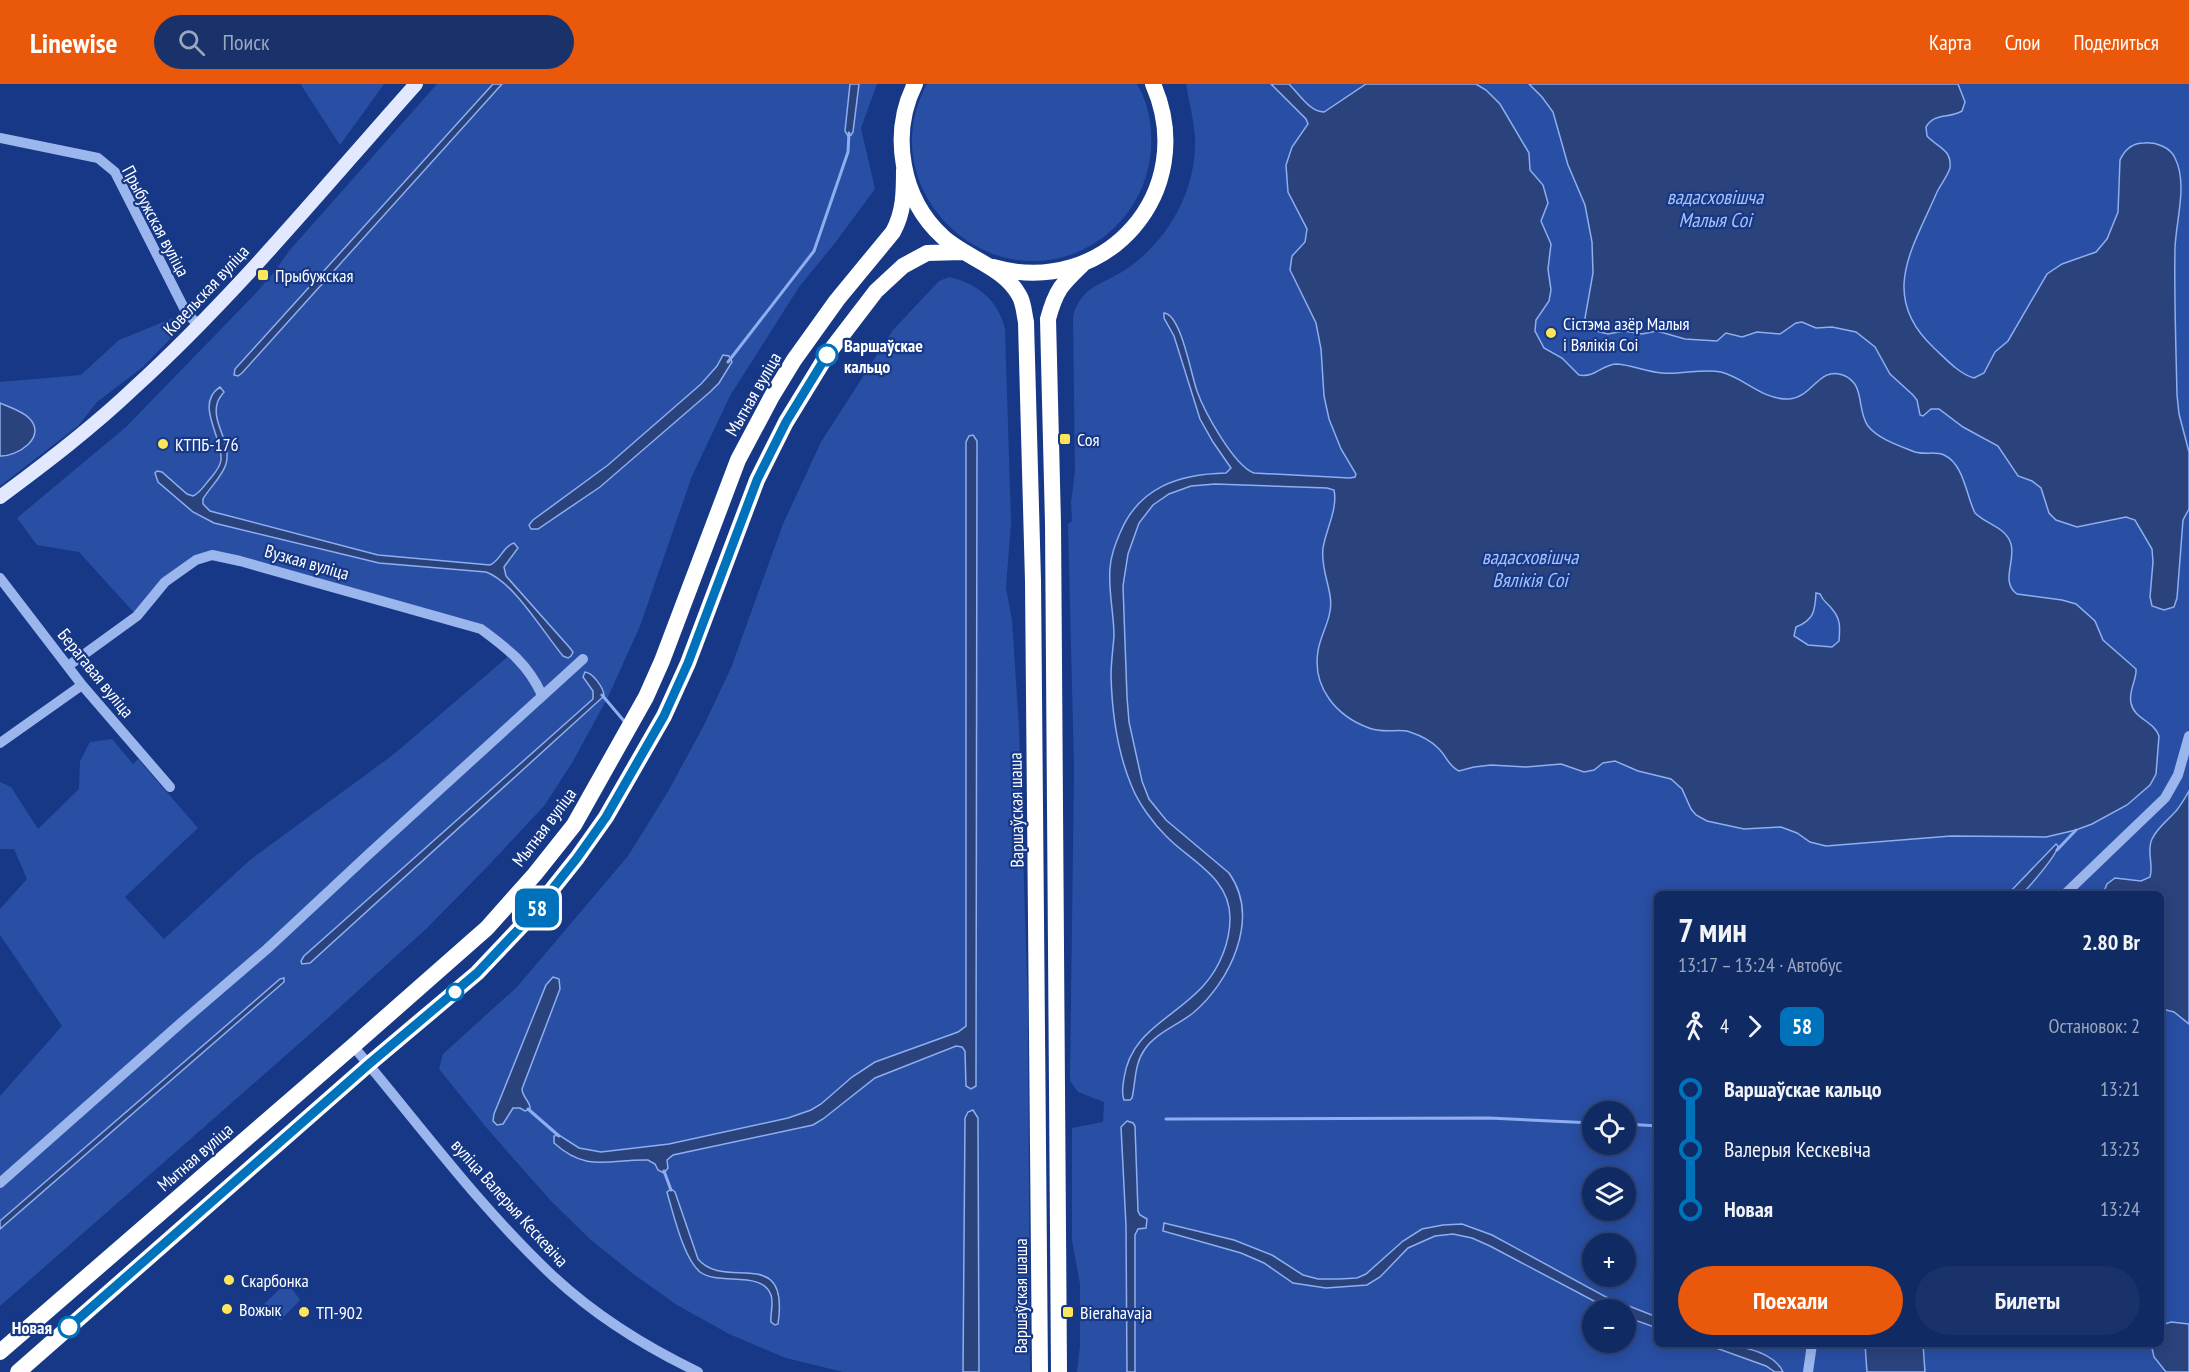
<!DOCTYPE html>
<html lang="ru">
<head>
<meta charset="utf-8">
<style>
  body { margin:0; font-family:"PT Sans Narrow",sans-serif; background:#19326a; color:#f1f3f6; height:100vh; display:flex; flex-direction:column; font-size:22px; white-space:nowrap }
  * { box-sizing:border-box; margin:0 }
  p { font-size:20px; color:#9ca7bf }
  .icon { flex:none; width:33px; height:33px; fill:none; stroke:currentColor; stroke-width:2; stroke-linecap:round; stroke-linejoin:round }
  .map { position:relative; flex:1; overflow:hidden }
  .sheet { position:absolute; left:1654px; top:807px; width:510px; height:456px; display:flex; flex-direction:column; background:#102a64; border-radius:9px; box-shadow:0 3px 15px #0003,0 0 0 2px #304678 }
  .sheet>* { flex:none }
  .badge { padding:0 12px; border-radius:9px; font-size:21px; line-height:39px }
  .tools { position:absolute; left:1582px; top:1017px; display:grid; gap:12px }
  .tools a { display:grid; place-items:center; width:54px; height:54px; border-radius:50%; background:#102a64; box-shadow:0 3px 15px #0003,0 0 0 2px #304678; font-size:30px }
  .map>.badge { position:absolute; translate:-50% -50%; box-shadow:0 0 0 3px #fff }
  .legs { display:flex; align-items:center; gap:9px; height:66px; padding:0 24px; font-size:20px }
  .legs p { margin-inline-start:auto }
  .summary { display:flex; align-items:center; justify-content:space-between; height:102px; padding:0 24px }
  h1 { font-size:33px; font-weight:800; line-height:45px }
  .action { display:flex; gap:12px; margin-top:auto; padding:12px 24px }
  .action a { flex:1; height:69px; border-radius:36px; background:#ea580c; color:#fff; font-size:24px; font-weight:800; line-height:69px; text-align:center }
  .action a+a { background:#19326a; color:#f1f3f6 }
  ul { padding:0 24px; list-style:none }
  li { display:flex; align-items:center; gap:21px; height:60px; font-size:22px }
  li i { display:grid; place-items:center; width:9px; height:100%; margin:0 8px; background:currentColor }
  li i::after { content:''; width:15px; height:15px; margin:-8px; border:4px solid; border-radius:50%; background:#102a64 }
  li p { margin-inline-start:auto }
  li:first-child i { background:linear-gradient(#0000 50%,currentColor 0) }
  li:last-child i { background:linear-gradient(currentColor 50%,#0000 0) }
  header { display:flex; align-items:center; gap:36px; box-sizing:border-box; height:84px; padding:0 30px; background:#ea580c; color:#fff }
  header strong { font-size:28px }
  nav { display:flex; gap:33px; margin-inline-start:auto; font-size:21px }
  .search { width:420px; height:54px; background:#19326a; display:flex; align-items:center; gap:15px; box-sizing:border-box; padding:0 21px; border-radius:33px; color:#9ca7bf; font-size:22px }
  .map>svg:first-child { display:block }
</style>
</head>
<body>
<header>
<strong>Linewise</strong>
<div class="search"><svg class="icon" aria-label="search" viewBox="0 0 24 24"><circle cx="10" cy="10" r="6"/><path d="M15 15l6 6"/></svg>Поиск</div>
<nav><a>Карта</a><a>Слои</a><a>Поделиться</a></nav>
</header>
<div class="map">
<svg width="2189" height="1288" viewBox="0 0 2189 1288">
  <rect width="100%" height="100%" fill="#163886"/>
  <path fill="#294fa4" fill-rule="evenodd" d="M384,0L340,61L301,1L302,0Z
    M437,0H877L861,44L875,105L835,159L799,203L730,312L692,392L640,542L608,613L572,679L544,722L487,783L426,845L318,943L0,1222V1012L62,942L0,851V825L27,795L14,765H0V698L11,703L38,745L79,705L80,677L90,658L112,655L133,680L138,675L198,744L125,813L164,855L250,776L394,670L512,569L481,545L212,471L165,498L137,532L79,468L37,461L17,434L126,343L256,209L275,187L289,167Z
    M927,0H1137C1153,27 1155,63 1146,92C1138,119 1121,141 1098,157C995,225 868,108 927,0Z
    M1186,0H2189V707C2185,714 2181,722 2175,728C2168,736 2157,743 2153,754C2147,767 2154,780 2150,792L2141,797L2107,800L2103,810H1658V1260H1865L1867,1288H1077L1080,1262V1200L1072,1156V1044L1103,1038L1104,1018L1078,1008L1070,997L1074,683L1068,440L1072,437L1071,419L1075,386L1073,234C1079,202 1105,200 1128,184C1169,155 1197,105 1195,54C1194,36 1189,18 1186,0ZM1593,1028H1626V1060H1593ZM1593,1094H1626V1126H1593ZM1593,1160H1626V1192H1593ZM1593,1226H1626V1258H1593Z
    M949,193C977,199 999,217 1005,245L1011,438L1006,504L1012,536L1019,643L1028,926L1030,1288H843L786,1274L729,1250L677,1221L636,1192L591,1156L550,1116L485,1042L439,985L443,970L517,903L628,772L669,706L704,641L731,584L783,440L821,358L893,246L939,197Z
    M173,234L174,243L170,255L143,283L97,318L78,342L0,402V298L81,291L119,256Z
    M2162,925L2174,928L2189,940V1240L2171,1238L2162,1241Z
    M290,1202L300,1216L280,1237L264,1220L282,1203Z
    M1923,1260H2151L2154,1273L2166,1288H1925Z"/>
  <path fill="#2a437d" stroke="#8eaef0" stroke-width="1.5" fill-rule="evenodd" d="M493,0H502L242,289L238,292L234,291L235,285Z
    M850,0H859L853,48L851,51L848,52L845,47Z
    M1271,0H1289C1299,10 1310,28 1324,28L1366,0H1476L1486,6L1500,20L1529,69L1530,86L1543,101L1548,119L1541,137L1551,160L1548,185L1551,206L1549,217L1536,236L1535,247L1544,264L1562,274L1579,291C1596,294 1602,280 1617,280C1632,281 1647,288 1662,289C1681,291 1702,284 1721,288C1745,294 1762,316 1789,315C1812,314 1819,282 1843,291C1866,300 1856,325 1868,342C1878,355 1900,362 1915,368C1925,371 1935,367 1944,371C1964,380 1966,411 1975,429C1987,441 2006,443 2011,460C2016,477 2000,498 2017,510L2062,516L2076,520L2095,537L2103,556L2136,585C2137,596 2128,607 2131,619C2134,635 2154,637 2159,652L2156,690L2150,701L2127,721L2092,740L2076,746L2046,753L1951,752L1826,762L1810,758L1797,749L1781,743L1744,745L1707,737L1696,731L1691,725L1682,705L1671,695L1638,687L1615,677L1603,679L1594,686L1584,688L1561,680L1526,683L1491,681L1474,683L1459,687C1449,683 1446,671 1438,664C1431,657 1419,651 1410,648C1399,644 1384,650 1369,644C1336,632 1312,603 1318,567C1320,553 1328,541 1330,527C1334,508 1320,487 1323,464C1326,445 1338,425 1334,406L1327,404L1215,400L1191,402L1169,410L1153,421L1139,439L1128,470L1123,502L1127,613L1129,638L1142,697L1149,715L1166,736L1229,789C1261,834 1230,898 1193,929C1178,941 1156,949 1145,965C1134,980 1136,997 1132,1014L1130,1016H1124C1121,1009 1123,1002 1124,994C1131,946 1175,934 1204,901C1220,883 1230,858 1230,834C1230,793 1190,777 1166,752C1153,739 1139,720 1132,703C1118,670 1112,628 1111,592C1111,579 1113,565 1114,552C1114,529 1108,507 1110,484C1111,472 1115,460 1120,449C1139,403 1179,390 1226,389L1231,384L1213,358L1200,335L1174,252L1164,234V229C1181,230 1191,291 1197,307C1204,327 1234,382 1254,389L1350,394L1355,393L1356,390L1341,365L1329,335L1324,312L1321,265L1316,239L1290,186L1292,172L1305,158L1307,145L1288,108L1286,81L1292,63L1308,40L1306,35ZM1816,509L1820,510C1824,519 1827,518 1832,525C1841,535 1840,544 1839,557L1832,563L1808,561L1794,552L1796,543C1814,536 1815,527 1816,509Z
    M1529,0H1958L1965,18L1962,27C1949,35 1935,28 1926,43L1927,52C1938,64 1952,65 1950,84C1947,93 1941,100 1937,108C1913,164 1878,212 1934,264C1945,274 1959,290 1974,294L1984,289L1995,268L2008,257L2047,190L2062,180L2096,168L2107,155L2118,128L2120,76C2125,65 2132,59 2144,59C2156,58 2170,63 2175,74C2188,100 2176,136 2175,164C2174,213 2176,262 2177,311L2179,330L2189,368V425L2183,436L2177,514L2174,523L2164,526L2152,522L2150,513L2153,478L2152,465L2135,436L2126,433L2077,443L2056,436L2049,429L2041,404L2032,397L2018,392L1998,362L1963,343L1939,325H1931L1923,332L1920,331L1917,316L1913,311L1890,290L1875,263L1856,248L1832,243L1816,244L1802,238L1796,239L1780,250L1757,248L1742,253L1726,249L1717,257L1685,255L1657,247L1642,250L1624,247L1608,250L1592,246L1585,234L1593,189L1592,158L1585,121L1568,81L1553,28L1542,13Z
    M723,271L729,272L732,278L719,299L710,308L600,403L538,445H531L529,441L533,436L608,381L701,300L717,282Z
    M220,303L224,308C221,312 218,315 217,320C212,340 232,359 226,380C222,393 210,403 203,415V420L210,427L378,471L490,481C501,476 503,462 514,459L518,464L504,483L506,492L570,564L573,568L571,572L568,574L563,572C543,548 514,498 486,488L379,479L214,439L193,428L158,398L155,389L157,387L162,388L187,410L193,412C200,409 204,402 209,396C214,390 220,384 221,376C223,353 194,320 220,303Z
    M0,319C9,323 22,327 29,334C48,353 17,373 0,372Z
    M973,351L977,357L976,1002L971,1005L966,1002L965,967L962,963L956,962L875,994L823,1035L813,1041L673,1071L667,1076L668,1084L664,1089L658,1086L655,1080L648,1076C609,1075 587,1089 554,1059V1052L559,1051L579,1064L601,1068L669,1060L788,1034L811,1026L821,1020L852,993L875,978L958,948L966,942V358L969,352Z
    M585,588C593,589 604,604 604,612L310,879L302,880L301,877L304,872L593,615V607L583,593Z
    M2189,707V940L2174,928L2162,925V810H2103L2107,800L2115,794L2141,797L2150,793C2154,780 2146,768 2152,755C2157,744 2168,736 2176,727C2181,721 2185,714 2189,707Z
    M2056,760L2058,762C2057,771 2030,802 2022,810H2008Z
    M553,893L559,895L560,905L522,1005C522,1013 531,1018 530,1025L525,1027L520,1024H513L503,1040L497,1041L493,1037L494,1030L546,901Z
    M284,894V898L0,1145V1137L280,895Z
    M973,1026L978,1034L979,1288H963L965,1034L968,1028Z
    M1127,1037L1133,1039L1135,1042L1138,1127L1140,1131L1147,1135L1146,1144L1138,1145L1135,1151V1288H1127L1126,1142L1121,1043Z
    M671,1105L675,1108L698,1175C725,1208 790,1159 778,1240L775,1241L771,1238C770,1229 774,1220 771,1211C762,1186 719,1202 700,1188C684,1175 674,1132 668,1112L667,1108Z
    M1164,1139L1234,1156L1272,1171L1303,1191L1318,1195H1339L1357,1194L1366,1190L1403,1157L1422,1145L1443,1141L1462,1140L1492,1151L1606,1213L1657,1233V1244L1626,1233V1226L1609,1225L1490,1162L1472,1154L1453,1150L1435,1152L1408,1164L1380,1193L1367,1201L1326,1204L1293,1199L1264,1179L1241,1169L1163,1147Z
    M2171,1238L2189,1240V1288H2166L2154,1273L2151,1260H2162V1241Z
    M1705,1260C1729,1260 1772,1264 1783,1288H1775L1766,1282Z
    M1865,1260H1923L1925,1288H1867Z"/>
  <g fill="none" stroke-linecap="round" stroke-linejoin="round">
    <path stroke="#8eaef0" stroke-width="3" d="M728,278L814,167L848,68L849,49
      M602,611L624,637
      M2057,766L2076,746
      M528,1025L559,1052
      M1166,1035L1489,1034L1593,1039
      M1626,1040L1658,1042
      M664,1087L671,1106"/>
    <path stroke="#9bb5ed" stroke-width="10" d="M0,54L98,74L115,88L187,230L198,240
      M0,494L82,601L170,703
      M68,582L137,532L165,498L196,476L212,471L240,477L481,545C508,565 528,580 542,611
      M0,659L82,601
      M2065,810L2165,714L2178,691L2189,652
      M353,962C419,1040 480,1124 554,1193C596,1232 646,1263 698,1288
      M0,1099L182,938L267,865L370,769L583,575
      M1808,1288L1812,1260"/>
    <path stroke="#e2e9ff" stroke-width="14" d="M0,413C46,379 92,344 134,304C236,211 324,103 416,0"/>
    <path stroke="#fff" stroke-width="16" d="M915,0C890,50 901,115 943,153C966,174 1004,183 1019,211C1024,219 1024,230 1026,238L1033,497L1040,1288
      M993,183C1106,215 1200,107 1153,0
      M0,1268L353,962L487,844L535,790L574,741L646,613L662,577L738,376L772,312L794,276L837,216L893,148C904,128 904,108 904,86
      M18,1288L369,980L477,889L530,833L577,774L606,733L664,632L688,579L757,396L786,338L827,271L876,207L903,182L927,169L962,168
      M1059,1288L1053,439L1048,235C1056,205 1062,200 1084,179"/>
  </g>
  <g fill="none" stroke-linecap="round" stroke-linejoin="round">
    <g stroke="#fff" stroke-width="14">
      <path id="line-1" d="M69,1243L369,980L477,889L530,833L577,774L606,733L664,632L688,579L757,396L786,338L827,271"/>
    </g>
    <use href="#line-1" stroke="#0072bc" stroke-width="9"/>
  </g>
  <g fill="#ffe658" stroke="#163886" stroke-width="2">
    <rect x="257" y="185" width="12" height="12" rx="3"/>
    <circle cx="1551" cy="249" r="6"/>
    <rect x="1059" y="349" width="12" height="12" rx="3"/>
    <circle cx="163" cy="360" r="6"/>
    <circle cx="229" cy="1196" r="6"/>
    <circle cx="227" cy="1225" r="6"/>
    <circle cx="304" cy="1228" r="6"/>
    <rect x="1062" y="1222" width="12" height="12" rx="3"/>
  </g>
  <g fill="#fff" stroke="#0072bc" stroke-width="3">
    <circle cx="827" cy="271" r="10"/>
    <circle cx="455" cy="908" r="8"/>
    <circle cx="69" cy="1243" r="10"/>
  </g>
  <g text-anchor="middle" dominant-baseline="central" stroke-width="4.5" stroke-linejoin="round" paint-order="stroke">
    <g font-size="18" fill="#fff" stroke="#163886">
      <text transform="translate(156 137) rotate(62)">Прыбужская вуліца</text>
      <text transform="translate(206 206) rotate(-47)">Ковельская вуліца</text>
      <text transform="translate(753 310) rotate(-60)">Мытная вуліца</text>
      <text transform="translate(307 478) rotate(16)">Вузкая вуліца</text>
      <text transform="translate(96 589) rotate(51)">Берагавая вуліца</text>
      <text transform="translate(1016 726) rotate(-91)">Варшаўская шаша</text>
      <text transform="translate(544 743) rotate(-53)">Мытная вуліца</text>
      <text transform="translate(195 1073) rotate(-41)">Мытная вуліца</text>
      <text transform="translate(510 1119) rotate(48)">вуліца Валерыя Кескевіча</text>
      <text transform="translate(1020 1212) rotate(-90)">Варшаўская шаша</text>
    </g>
    <g font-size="18" fill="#fff" stroke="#163886" text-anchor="start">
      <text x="275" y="191">Прыбужская</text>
      <text x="1563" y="239">Сістэма азёр Малыя<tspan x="1563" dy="21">і Вялікія Соі</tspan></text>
      <text x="1077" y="355">Соя</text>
      <text x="175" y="360">КТПБ-176</text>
      <text x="241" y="1196">Скарбонка</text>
      <text x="239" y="1225">Вожык</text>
      <text x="316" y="1228">ТП-902</text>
      <text x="1080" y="1228">Bierahavaja</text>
    </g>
    <g font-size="18" font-weight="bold" fill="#fff" stroke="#163886" text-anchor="start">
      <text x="844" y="261">Варшаўскае<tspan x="844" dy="21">кальцо</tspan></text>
      <text x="52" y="1243" text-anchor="end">Новая</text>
    </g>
    <g font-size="20" font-style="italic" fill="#a7c0f5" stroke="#163886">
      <text x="1715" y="113">вадасховішча<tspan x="1715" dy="23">Малыя Соі</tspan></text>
      <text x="1530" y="473">вадасховішча<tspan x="1530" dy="23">Вялікія Соі</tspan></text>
    </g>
  </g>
</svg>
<div class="tools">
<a><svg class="icon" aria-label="locate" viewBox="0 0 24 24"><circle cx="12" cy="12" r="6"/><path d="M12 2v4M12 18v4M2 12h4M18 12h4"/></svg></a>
<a><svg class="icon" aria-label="layers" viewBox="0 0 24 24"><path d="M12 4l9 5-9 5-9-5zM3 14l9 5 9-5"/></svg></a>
<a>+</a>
<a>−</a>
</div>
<b class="badge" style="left:537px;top:824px;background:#0072bc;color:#fff">58</b>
<section class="sheet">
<div class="summary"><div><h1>7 мин</h1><p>13:17 – 13:24 · Автобус</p></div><b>2.80 Br</b></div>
<div class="legs"><svg class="icon" aria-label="walk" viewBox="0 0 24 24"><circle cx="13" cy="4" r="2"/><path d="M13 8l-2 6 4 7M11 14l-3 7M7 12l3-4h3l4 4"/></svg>4<svg class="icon" aria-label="forward" viewBox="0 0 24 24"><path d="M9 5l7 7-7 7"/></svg><b class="badge" style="background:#0072bc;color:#fff">58</b><p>Остановок: 2</p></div>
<ul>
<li><i style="color:#0072bc"></i><b>Варшаўскае кальцо</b><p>13:21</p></li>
<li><i style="color:#0072bc"></i><span>Валерыя Кескевіча</span><p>13:23</p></li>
<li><i style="color:#0072bc"></i><b>Новая</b><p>13:24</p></li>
</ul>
<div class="action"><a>Поехали</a><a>Билеты</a></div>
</section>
</div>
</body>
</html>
